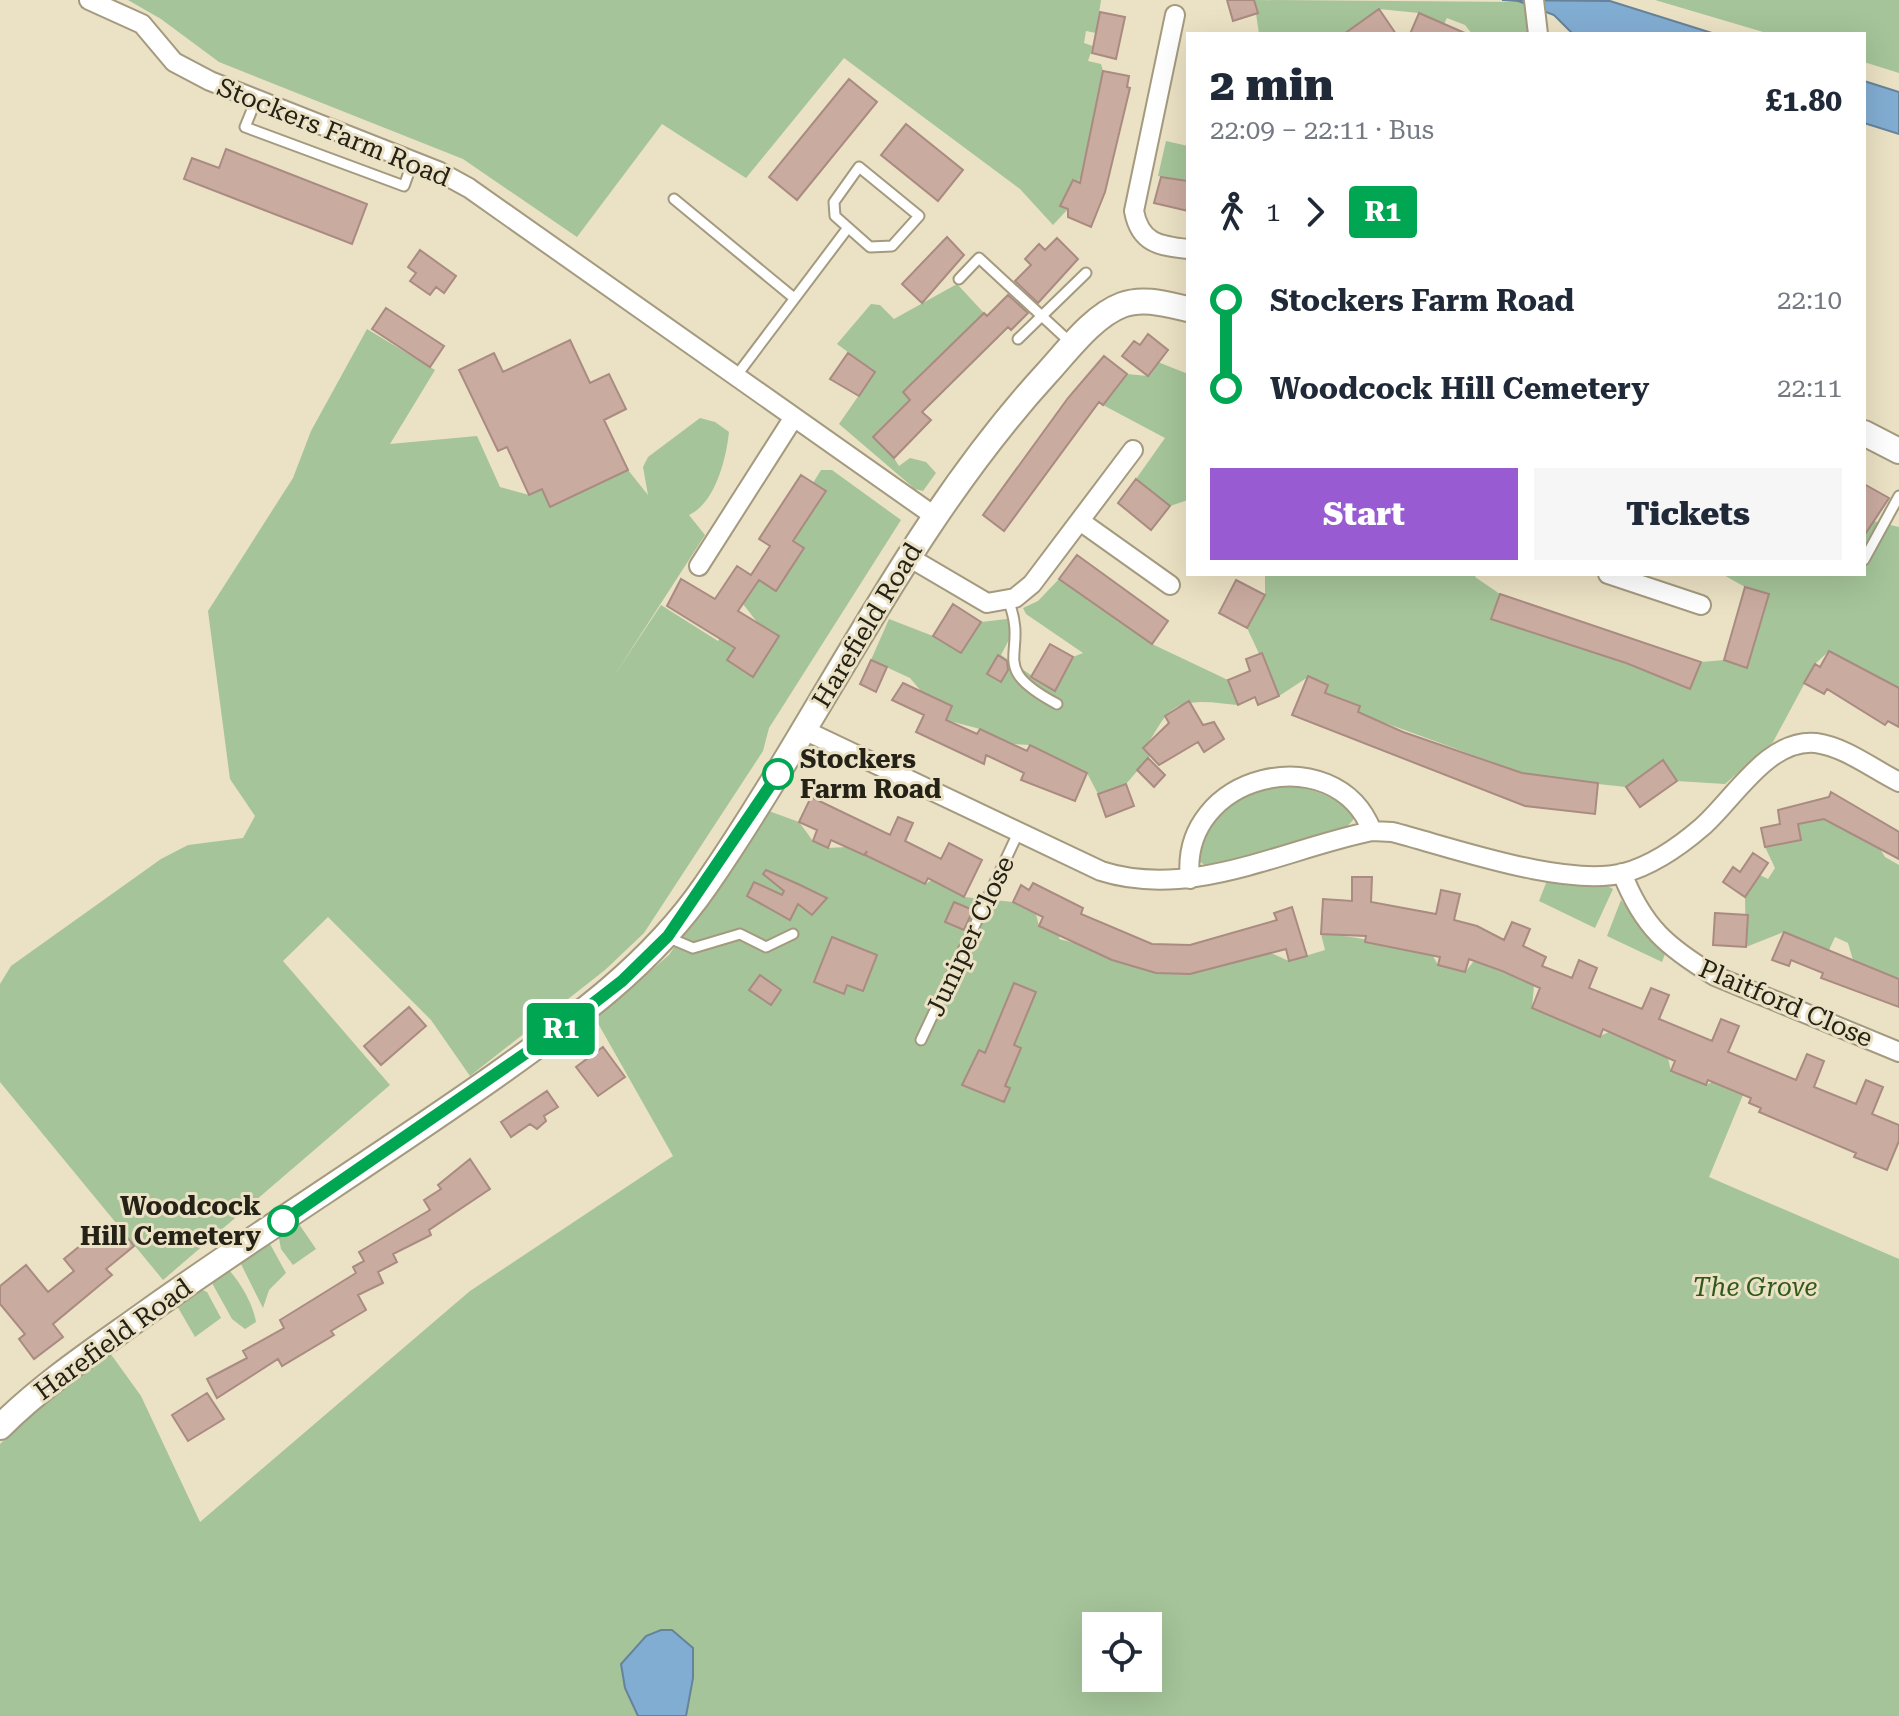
<!DOCTYPE html>
<html lang="en">
<head>
<meta charset="utf-8">
<style>
  body { margin:0; font-family:"Roboto Serif",serif; background:#f6f6f7; color:#1f2937; height:100vh; display:flex; flex-direction:column; font-size:30px; white-space:nowrap }
  * { box-sizing:border-box; margin:0 }
  p { font-size:26px; color:#747a83 }
  .icon { flex:none; width:44px; height:44px; fill:none; stroke:currentColor; stroke-width:2; stroke-linecap:round; stroke-linejoin:round }
  .map { position:relative; flex:1; overflow:hidden }
  .details { position:absolute; left:1186px; top:32px; width:680px; height:544px; display:flex; flex-direction:column; background:#fff; border-radius:0px; box-shadow:0 8px 32px #0002 }
  .details>* { flex:none }
  .badge { padding:0 16px; border-radius:6px; font-size:28px; line-height:52px }
  .controls { position:absolute; left:1082px; top:1612px; display:grid; gap:16px }
  .controls a { display:grid; place-items:center; width:80px; height:80px; border-radius:0px; background:#fff; box-shadow:0 8px 32px #0002; font-size:40px }
  .map>.badge { position:absolute; translate:-50% -50%; box-shadow:0 0 0 4px #fff }
  .legs { display:flex; align-items:center; gap:12px; height:88px; padding:0 24px; font-size:26px }
  .legs p { margin-inline-start:auto }
  .headline { display:flex; align-items:center; justify-content:space-between; height:136px; padding:0 24px }
  h1 { font-size:44px; font-weight:800; line-height:60px }
  .action { display:flex; gap:16px; margin-top:auto; padding:16px 24px }
  .action a { flex:1; height:92px; border-radius:0px; background:#985bd2; color:#fff; font-size:32px; font-weight:800; line-height:92px; text-align:center }
  .action a+a { background:#f6f6f7; color:#1f2937 }
  ul { padding:0 24px; list-style:none }
  li { display:flex; align-items:center; gap:28px; height:88px; font-size:30px }
  li i { display:grid; place-items:center; width:12px; height:100%; margin:0 10px; background:currentColor }
  li i::after { content:''; width:20px; height:20px; margin:-10px; border:6px solid; border-radius:50%; background:#fff }
  li p { margin-inline-start:auto }
  li:first-child i { background:linear-gradient(#0000 50%,currentColor 0) }
  li:last-child i { background:linear-gradient(currentColor 50%,#0000 0) }
  .map>svg:first-child { display:block }
</style>
</head>
<body>
<div class="map">
<svg width="1899" height="1716" viewBox="0 0 1899 1716">
  <rect width="100%" height="100%" fill="#ebe1c4"/>
  <path fill="#a5c499" fill-rule="evenodd" d="M128,0H1101L1096,33L1086,31L1084,43L1093,46L1088,61L1101,64L1103,71L1082,175L1078,182L1073,180L1060,205L1068,209L1053,225L1020,189L844,58L746,178L662,124L577,237L463,159L219,62L161,19Z
    M1254,0L1518,2L1528,6L1533,34H1472L1465,25L1447,18L1444,24L1419,13L1379,9L1344,34H1259Z
    M1655,0H1899V73L1864,62V34H1770Z
    M1166,141L1188,146V181L1158,176Z
    M957,284L984,313L904,391L911,400L894,458L899,466L910,458L926,462L936,473L923,491L915,489L839,424L875,372L837,344L871,304L880,305L894,319Z
    M367,329L435,370L390,444L477,436L500,487L529,495L542,489L550,507L628,470L648,495L643,467L648,457L700,418L715,422L729,432C726,460 715,503 689,515L705,535L612,679L661,605L718,641L727,628L749,634L757,622L743,604L759,580L776,591L793,541L825,492L813,483L821,470H832L901,520L769,728L763,751L644,933L605,970L470,1076L431,1020L328,917L283,961L390,1085L163,1280L0,1082V984L11,966L161,859L188,845L243,838L255,816L230,779L208,611L293,478L311,431Z
    M1158,362L1188,374V500L1170,506L1136,479L1165,438L1103,405L1127,374L1148,376Z
    M1864,519L1899,527V688L1829,651L1815,664L1773,742L1725,784L1677,781L1663,760L1626,787L1533,777L1358,713L1360,706L1325,693L1328,684L1308,677L1279,696L1247,628L1265,595V574H1476L1475,577L1500,594L1492,619L1611,658L1690,689L1701,662L1724,660L1747,667L1769,595L1745,587L1722,574H1864Z
    M1059,579L1152,644L1228,680L1238,705C1214,703 1181,695 1165,717C1156,728 1154,737 1143,748L1150,756L1126,784L1098,794L1087,773L1030,745L1013,744L980,729L946,720L952,706L921,691L910,678L871,660L889,619L933,636L961,653L981,622L1007,619L1014,630L1001,655L1055,691L1073,657L1083,653L1026,614L1023,608L1038,601Z
    M1278,783C1306,787 1332,794 1354,813L1353,820L1343,831L1218,864L1206,866L1199,861C1206,811 1234,797 1278,783Z
    M766,810L799,822L813,841L827,848L847,847L925,884L932,880L964,897L1013,902L1036,914L1039,926L1060,935L1059,939L1083,945L1112,960L1158,973L1201,971L1231,946L1249,959L1271,953L1289,961L1325,950L1321,934C1359,936 1396,945 1433,956L1438,965L1465,972L1474,961L1534,985L1532,1008L1600,1036L1609,1032L1668,1058L1671,1071L1706,1085L1712,1082L1743,1095L1709,1177L1899,1259V1716H0V1444L37,1408L110,1353L141,1396L200,1522L470,1291L673,1156L595,1018L669,955ZM1096,1626H1148V1678H1096Z
    M1822,810L1836,817L1835,825L1880,849L1885,857L1899,865V979L1853,960L1848,943L1835,937L1829,950L1784,932L1746,947L1745,897L1760,875L1768,879L1775,868L1765,847L1801,840L1798,824L1815,821Z
    M1548,878L1600,882L1613,889L1595,928L1539,901Z
    M1621,900L1665,954L1662,962L1607,936Z
    M299,1224L316,1249L293,1265L281,1249L279,1238Z
    M266,1244H270L286,1273L269,1290L263,1308L241,1264L243,1258Z
    M228,1269C241,1283 253,1304 256,1322L245,1329L232,1319L212,1283V1278Z
    M198,1288L207,1292L221,1318L195,1337L176,1304Z"/>
  <path fill="#82add2" stroke="#66839a" stroke-width="2" d="M1502,0L1610,1L1715,34H1573L1554,15L1518,1Z
    M1864,81L1899,92V134L1864,123Z
    M661,1630H672L693,1648V1678L686,1716H638L625,1688L621,1664L646,1636Z"/>
  <path fill="#caaba0" stroke="#a98b81" stroke-width="2" d="M1227,0H1254L1258,13L1233,21Z
    M1379,9L1396,34H1344Z
    M1100,12L1125,17L1116,59L1092,53Z
    M1419,13L1467,34H1410Z
    M1103,71L1129,76L1127,87L1130,88L1105,192L1091,227L1068,217V209L1060,206L1073,180L1080,183Z
    M849,79L877,102L797,200L769,177Z
    M906,124L963,170L938,201L881,155Z
    M226,149L367,204L352,244L184,179L192,158L219,168Z
    M1161,177L1188,181V211L1154,203Z
    M947,237L964,255L922,303L902,284Z
    M1057,238L1078,259L1038,303L1015,281L1031,265L1025,259L1039,244L1045,250Z
    M420,250L456,276L444,293L436,287L430,295L410,281L416,273L408,267Z
    M1008,295L1028,313L1011,330L1008,327L922,412L931,420L894,458L873,437L910,400L903,392L984,313L987,316Z
    M386,308L444,346L430,367L372,329Z
    M1148,334L1168,350L1148,376L1122,356L1134,341L1140,345Z
    M570,340L590,383L609,374L626,409L604,420L628,470L550,507L542,489L529,495L507,447L498,451L459,370L494,353L503,372Z
    M848,353L875,372L859,396L830,379Z
    M1104,356L1127,374L1103,405L1099,402L1004,531L983,515L1068,398Z
    M801,475L826,491L793,541L804,548L776,591L759,580L738,611L779,636L753,677L727,660L735,648L667,606L681,579L715,599L737,566L751,575L770,546L759,539Z
    M1136,479L1170,506L1151,530L1118,503Z
    M1864,484L1889,498L1864,536Z
    M1077,555L1168,621L1152,644L1059,579Z
    M1236,580L1265,595L1247,628L1219,613Z
    M1745,587L1769,594L1747,668L1724,660Z
    M1500,594L1701,662L1690,689L1626,663L1491,619Z
    M953,604L981,622L961,653L933,636Z
    M1050,644L1073,657L1055,691L1031,677Z
    M1829,651L1899,688V727L1888,721L1885,725L1827,689L1824,694L1804,683L1815,664L1820,667Z
    M1262,653L1279,696L1258,705L1255,697L1238,705L1228,680L1250,671L1246,659Z
    M998,655L1007,661L1008,670L1001,682L987,674Z
    M871,660L887,667L876,692L860,684Z
    M1308,676L1328,685L1325,693L1360,706L1358,712L1403,732L1522,773L1598,783L1595,814L1525,806L1292,715Z
    M903,683L952,706L946,720L977,734L980,729L1027,751L1030,745L1087,773L1075,801L1021,780L1024,773L986,755L984,764L916,732L924,715L892,700Z
    M1189,701L1203,725L1214,722L1224,739L1204,752L1198,742L1159,765L1143,748L1169,723L1165,716Z
    M1148,758L1165,775L1154,787L1137,770Z
    M1663,760L1677,781L1640,807L1626,787Z
    M1126,784L1134,806L1106,817L1098,794Z
    M1831,792L1899,832V859L1824,819L1798,824L1801,840L1765,847L1761,828L1780,824L1778,810L1829,797Z
    M811,797L890,835L898,817L913,823L905,841L941,859L949,843L982,860L964,897L928,878L925,884L865,855L867,851L864,855L831,840L828,848L813,841L817,830L799,822Z
    M1753,853L1768,863L1745,897L1723,882L1733,867L1740,872Z
    M766,870L798,884L827,898L812,915L798,904L790,920L747,896L754,882L782,895L784,891L763,874Z
    M1352,877H1372L1371,902L1436,914L1441,890L1460,894L1454,920L1477,926L1504,940L1512,922L1530,929L1523,946L1546,957L1542,966L1572,978L1579,960L1597,968L1589,988L1642,1009L1651,988L1669,995L1659,1019L1712,1041L1721,1019L1739,1026L1728,1052L1796,1080L1807,1054L1824,1061L1814,1087L1856,1104L1866,1080L1883,1087L1872,1114L1899,1125V1141L1887,1170L1854,1157L1856,1153L1759,1112L1761,1108L1749,1103L1751,1098L1708,1080L1706,1085L1671,1071L1675,1061L1603,1029L1600,1037L1532,1008L1540,988L1502,971L1469,959L1465,972L1438,965L1440,957L1365,942L1366,936L1321,934L1323,899L1352,901Z
    M1033,883L1083,908L1081,914L1152,944L1190,945L1277,920L1274,913L1292,907L1307,956L1289,961L1286,949L1190,974L1156,973L1112,960L1039,926L1043,917L1013,902L1021,885L1029,890Z
    M954,902L973,910L964,930L945,922Z
    M1715,913L1748,915L1746,947L1713,945Z
    M1784,932L1899,979V1007L1821,978L1823,973L1791,960L1789,966L1772,960Z
    M832,937L877,955L863,991L847,985L844,994L814,982Z
    M760,975L781,990L771,1005L749,990Z
    M1014,983L1036,992L1014,1045L1021,1048L1005,1086L1010,1088L1004,1102L962,1085L979,1050L985,1053Z
    M409,1007L426,1026L381,1065L364,1046Z
    M603,1047L625,1077L598,1096L576,1067Z
    M547,1091L558,1107L544,1116L546,1121L537,1129L530,1124L511,1137L501,1122Z
    M470,1159L490,1189L429,1230L431,1235L393,1254L397,1262L378,1272L383,1283L358,1295L366,1310L331,1331L334,1335L282,1366L278,1359L217,1398L207,1379L247,1358L243,1351L284,1328L280,1320L356,1273L353,1267L364,1261L359,1252L430,1210L424,1200L441,1189L438,1185Z
    M117,1224L134,1246L106,1269L112,1275L53,1324L63,1337L34,1359L19,1339L25,1334L0,1304V1286L26,1265L48,1292L74,1271L64,1259L81,1245L89,1247Z
    M207,1393L224,1419L188,1441L172,1415Z"/>
  <g fill="none" stroke-linecap="round" stroke-linejoin="round">
    <g stroke="#a49a7f" stroke-width="13">
      <path id="service" d="M256,100L245,127L404,186L413,161
        M859,167L919,216L892,246L870,247L835,216L834,202Z
        M674,199L794,298
        M959,279L979,258L1071,343
        M1018,339L1086,273
        M737,375L847,229
        M1864,560L1899,496
        M1008,600C1031,656 984,665 1057,704
        M667,937L693,948L740,934L766,947L793,934
        M921,1040L1019,831"/>
    </g>
    <g stroke="#a49a7f" stroke-width="22">
      <path id="minor" d="M89,0L142,24L174,62L210,81L438,171L469,188L933,515
        M1534,0L1538,34
        M1175,15L1134,211C1140,243 1159,246 1188,249
        M1080,521L1170,585
        M907,556L987,603L1015,598L1032,584L1133,450
        M699,566L794,417
        M1608,574L1701,605
        M804,730L1101,871C1191,900 1284,849 1372,831L1392,832C1451,847 1565,888 1624,873C1653,865 1680,846 1702,827C1734,799 1768,738 1816,743C1845,747 1873,769 1899,782
        M1622,873C1643,927 1667,947 1715,976L1899,1052
        M1190,879C1178,774 1335,736 1372,831"/>
    </g>
    <g stroke="#a49a7f" stroke-width="28">
      <path id="tertiary" d="M1864,433L1899,451
        M0,1427C43,1384 96,1349 146,1313C261,1231 380,1157 495,1076C574,1020 651,965 706,885C823,715 907,526 1047,373C1068,350 1093,316 1122,305C1143,297 1166,304 1188,309"/>
    </g>
    <use href="#service" stroke="#fff" stroke-width="9"/>
    <use href="#minor" stroke="#fff" stroke-width="18"/>
    <use href="#tertiary" stroke="#fff" stroke-width="24"/>
  </g>
  <g fill="none" stroke-linecap="round" stroke-linejoin="round">
    <g stroke="#fff" stroke-width="18">
      <path id="line-1" d="M283,1221L555,1033L622,981L668,936L778,774"/>
    </g>
    <use href="#line-1" stroke="#00a651" stroke-width="12"/>
  </g>
  <g fill="#fff" stroke="#00a651" stroke-width="4">
    <circle cx="778" cy="774" r="14"/>
    <circle cx="283" cy="1221" r="14"/>
  </g>
  <g text-anchor="middle" dominant-baseline="central" stroke-width="6" stroke-linejoin="round" paint-order="stroke">
    <g font-size="26" fill="#242116" stroke="#ebe1c4">
      <text transform="translate(334 132) rotate(22)">Stockers Farm Road</text>
      <text transform="translate(867 625) rotate(-59)">Harefield Road</text>
      <text transform="translate(970 936) rotate(-65)">Juniper Close</text>
      <text transform="translate(1786 1003) rotate(23)">Plaitford Close</text>
      <text transform="translate(113 1339) rotate(-36)">Harefield Road</text>
    </g>
    <g font-size="26" font-weight="bold" fill="#242116" stroke="#ebe1c4" text-anchor="start">
      <text x="800" y="759">Stockers<tspan x="800" dy="30">Farm Road</tspan></text>
      <text x="261" y="1206" text-anchor="end">Woodcock<tspan x="261" dy="30">Hill Cemetery</tspan></text>
    </g>
    <g font-size="26" font-style="italic" fill="#30591c" stroke="#ebe1c4">
      <text x="1755" y="1287">The Grove</text>
    </g>
  </g>
</svg>
<div class="controls">
<a><svg class="icon" aria-label="locate" viewBox="0 0 24 24"><circle cx="12" cy="12" r="6"/><path d="M12 2v4M12 18v4M2 12h4M18 12h4"/></svg></a>
</div>
<b class="badge" style="left:561px;top:1029px;background:#00a651;color:#fff">R1</b>
<section class="details">
<div class="headline"><div><h1>2 min</h1><p>22:09 – 22:11 · Bus</p></div><b>£1.80</b></div>
<div class="legs"><svg class="icon" aria-label="walk" viewBox="0 0 24 24"><circle cx="13" cy="4" r="2"/><path d="M13 8l-2 6 4 7M11 14l-3 7M7 12l3-4h3l4 4"/></svg>1<svg class="icon" aria-label="forward" viewBox="0 0 24 24"><path d="M9 5l7 7-7 7"/></svg><b class="badge" style="background:#00a651;color:#fff">R1</b></div>
<ul>
<li><i style="color:#00a651"></i><b>Stockers Farm Road</b><p>22:10</p></li>
<li><i style="color:#00a651"></i><b>Woodcock Hill Cemetery</b><p>22:11</p></li>
</ul>
<div class="action"><a>Start</a><a>Tickets</a></div>
</section>
</div>
</body>
</html>
